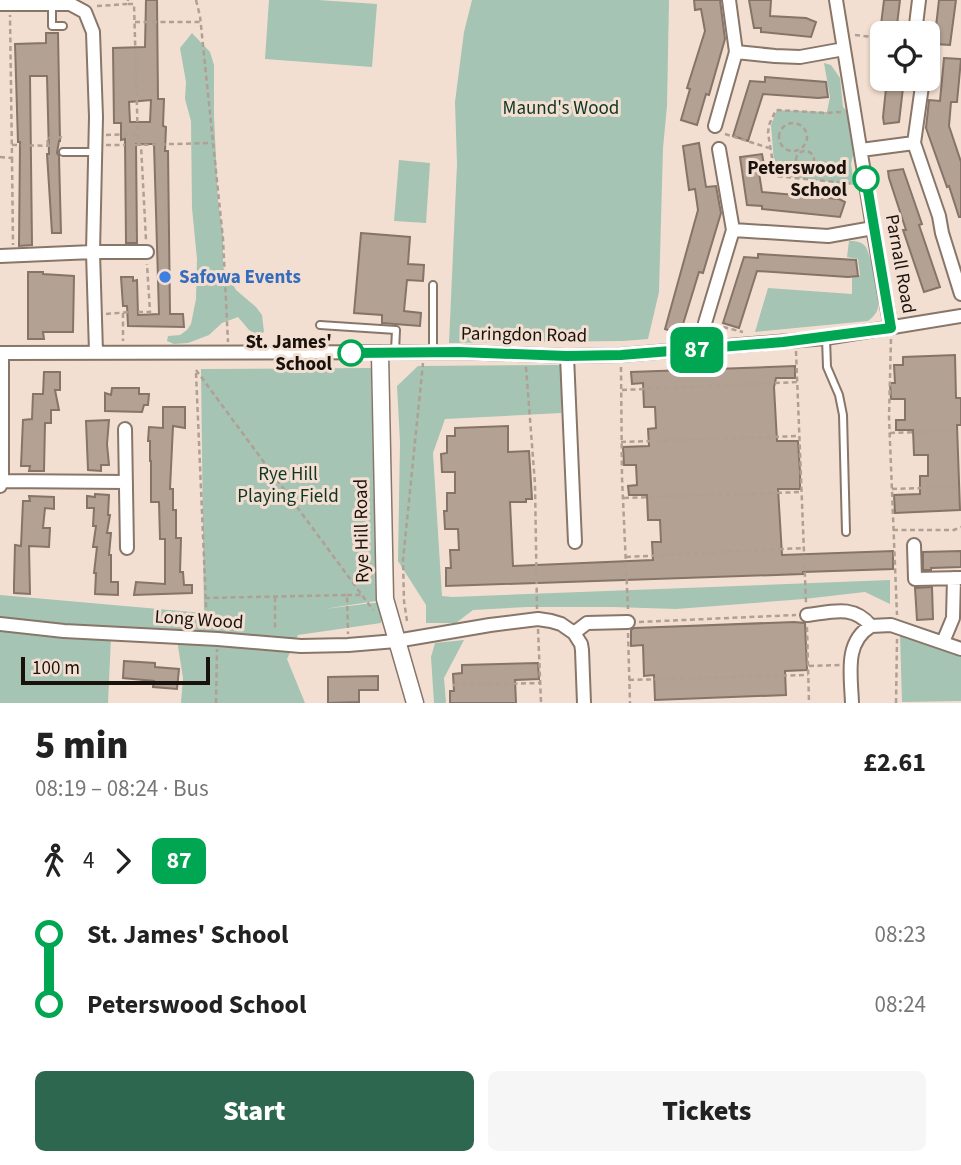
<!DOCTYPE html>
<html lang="en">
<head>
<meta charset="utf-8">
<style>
  body { margin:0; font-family:"Source Sans 3",sans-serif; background:#f6f6f6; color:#222; height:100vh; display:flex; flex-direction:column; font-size:26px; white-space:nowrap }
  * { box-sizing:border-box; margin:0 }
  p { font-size:23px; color:#767676 }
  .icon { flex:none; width:38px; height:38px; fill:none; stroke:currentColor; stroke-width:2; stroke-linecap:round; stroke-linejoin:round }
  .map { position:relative; height:703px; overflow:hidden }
  .panel { display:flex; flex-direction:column; background:#fff; flex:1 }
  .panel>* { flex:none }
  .badge { padding:0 14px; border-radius:10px; font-size:24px; line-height:46px }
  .buttons { position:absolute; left:870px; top:21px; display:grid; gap:14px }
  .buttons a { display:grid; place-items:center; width:70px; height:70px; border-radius:10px; background:#fff; box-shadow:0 2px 5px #0004; font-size:35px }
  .scale { position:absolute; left:21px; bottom:18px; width:189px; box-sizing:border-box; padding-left:7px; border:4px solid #18110c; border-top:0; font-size:19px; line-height:24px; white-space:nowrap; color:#18110c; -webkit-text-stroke:5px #f3dfd1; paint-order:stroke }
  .map>.badge { position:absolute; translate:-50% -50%; box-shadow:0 0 0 4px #fff }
  .legs { display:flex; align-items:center; gap:10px; height:77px; padding:0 35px; font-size:23px }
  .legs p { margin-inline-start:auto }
  .headline { display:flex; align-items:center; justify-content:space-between; height:119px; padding:0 35px }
  h1 { font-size:38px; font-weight:800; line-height:52px }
  .primary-button { display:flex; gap:14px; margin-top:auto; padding:14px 35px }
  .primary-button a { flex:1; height:80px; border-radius:10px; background:#2d6750; color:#fff; font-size:28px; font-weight:800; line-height:80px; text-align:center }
  .primary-button a+a { background:#f6f6f6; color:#222 }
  ul { padding:0 35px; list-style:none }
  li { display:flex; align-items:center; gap:24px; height:70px; font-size:26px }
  li i { display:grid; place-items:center; width:10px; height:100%; margin:0 9px; background:currentColor }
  li i::after { content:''; width:18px; height:18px; margin:-9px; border:5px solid; border-radius:50%; background:#fff }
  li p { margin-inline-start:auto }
  li:first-child i { background:linear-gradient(#0000 50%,currentColor 0) }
  li:last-child i { background:linear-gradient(currentColor 50%,#0000 0) }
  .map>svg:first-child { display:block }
</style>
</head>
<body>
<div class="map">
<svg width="961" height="703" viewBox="0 0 961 703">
  <rect width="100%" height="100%" fill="#f3dfd1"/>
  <path fill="#a5c4b3" d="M269,0H318L377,4L372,67L265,59Z
    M472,0H669L667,106L663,148L659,292L648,339L623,341L449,343L457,164L455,102L464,32Z
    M192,33L210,52L214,65V116L218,200L223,235V267L236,290L256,307L262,315L264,332L258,335L249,330L238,317L222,323L209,335L188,343L174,344L167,341L168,336L180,335L187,330L191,324L196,299L197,259L192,208L191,121L185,99L186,82L180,48Z
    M824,63L831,65L840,78L843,107L849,113L853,155L851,164L854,185L775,175L771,125L777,110L827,112L830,97Z
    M399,160L430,163L426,223L394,221Z
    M849,241C855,241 860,241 865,246C871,253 880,298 878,308C877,313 872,318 868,321L755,332L768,288L852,294V278L860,275L858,259L847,257Z
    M561,365V413L445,419L433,453L442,596L452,597L890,580V604L865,592L804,599L676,609L613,607H527L473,610L456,623H426V605L398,561L400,442L397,386L418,366Z
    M371,368L376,601L324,609L381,602V623L298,635L287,659L305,703H181L183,678L177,640L111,637L108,703H0V595L204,613L201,369Z
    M900,634L961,657V701L902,702Z
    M464,640L444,678L446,703H434L431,657L435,643Z"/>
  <path fill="#b3a193" stroke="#857467" stroke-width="2" fill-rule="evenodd" d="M146,0H157L158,99H164L163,126L166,127L165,151H168L170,314H183L184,327L128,326L127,306H123L121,277H133V281L137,280L138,315L159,314L154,144H136L137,243H126L125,139L121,140V123H114L113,48L145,47ZM151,100L150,122H130L129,102Z
    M694,0H720L725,39L709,95L706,94L697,125L681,120L690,89L687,88L705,31L701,9L695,10Z
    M749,0H771L770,16L806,18L816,22L811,37L761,32V28H754Z
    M884,0H900L896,33H880Z
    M939,0H956L950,45L934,44Z
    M46,33H58L60,141H59L57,153L59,156L61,233H52L47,154H49L47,76H30L32,245L19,246L20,142H18L15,44L46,43Z
    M944,58L961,59L957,102H951L949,126L961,162V217H959L949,186L947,187L926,128L929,100L940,101Z
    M765,77L826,82L828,97L818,98L763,94L748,141L733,136L750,81L765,82Z
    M887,79H904L899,122L884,124L883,117Z
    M699,143L706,187L716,186L721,213L703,273L699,272L680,334L665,329L698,210L695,189L689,190L683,146Z
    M762,154L764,165L758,166L762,192L839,199L845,202L840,217L762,209V206L747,205L740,157Z
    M903,169L922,224L919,225L940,287L924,292L903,230H906L889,178L888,171Z
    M361,233L410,237L408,264L424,265L423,281L407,280L404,311L421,313L420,326L382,323V315L354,313Z
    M758,254L856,260L858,276L848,277L757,271L739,328L723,323L744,257L758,258Z
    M28,272H43V274L74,276L73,332H43L44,339H28Z
    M955,355L956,398H961V425H957L960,510L895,513L894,495L920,494V476H928V455H914L913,430H896V420H905V399H891L890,383H895L894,365H903V357Z
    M795,366V378H776L774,387L777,441H798L800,472V489H778L782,555L893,551V569L803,572V574L446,586V568H451L450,550H459L458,529H445L444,511H447V493H455V472H442L441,454L447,453V436H455V428L508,426V452L529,451L532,499H526V502H510L513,566L653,560L652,542H661L660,520H648L647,495H629L628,486L637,485L636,465H624L623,447L649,446L648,429L656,428L655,407H644L643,383L632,384L631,372Z
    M44,372H60V390H55L59,410H51V423H45L44,471H29L30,466H21L23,420L32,419L33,394H43Z
    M112,388H139V394H149L148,405H144L142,412L105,411V393L111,395Z
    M163,407H185V428L173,426L170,489H173V510H176V538H181L180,572H183L184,585H192V593L134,595L136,582L165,584V539H160L159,502H151V461H150V441H148L149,427L163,428Z
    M109,420L107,444L109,465H101V471L88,470L86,421Z
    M95,494L109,495L108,515H110L107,533H111L109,555H111V582H118V595L95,594L96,573H94L97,547H93L96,526H93L94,508H87V496L95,497Z
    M29,496L54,497V509L45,508L43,528H50L49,547L29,546L30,594L14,593V584L15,545L21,546L23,501H30Z
    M961,551V567L931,568V570H923V552Z
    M932,587L933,619L917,620L915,588Z
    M794,622L805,623L807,670L785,671L786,695L655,700L654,675L644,676L643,645L631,646V630L634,628Z
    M124,661L155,663V667L179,669L177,689L153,687L154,681L123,678Z
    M538,663L539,679L515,680L516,703H450V691H454L453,674L462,673V665Z
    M378,676V690H359V702L328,703V677Z"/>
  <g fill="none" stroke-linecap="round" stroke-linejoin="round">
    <g stroke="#887669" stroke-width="10">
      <path id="lane" d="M52,4V26H63
        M63,152H95
        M320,325L396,330L395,351
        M826,338L827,367L839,395L843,415L846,532
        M433,353V285"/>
    </g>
    <g stroke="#887669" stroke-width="16">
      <path id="street" d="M729,0L736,52L775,56L800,57L844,49
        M836,0L873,228L891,328
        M0,4H70L85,12L93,32L96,117L93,252L96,352
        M915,33L919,0
        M923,79L914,143L939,216L942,233L961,294
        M715,126L736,52
        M861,150L914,143
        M733,230L828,236L873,228
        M0,256L93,252H147
        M705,323L733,230L719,149
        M0,353L459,352L567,356L621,355L826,338L961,316
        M567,356L575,542
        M125,429L127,548
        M2,481L126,482
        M0,486L2,481V353
        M914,545L915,579L961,578
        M807,615C832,612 853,604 871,626L891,625L961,649
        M0,624L64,631L218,639L301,646L348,645L396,641L490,625L538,619L551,621L561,624L574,633L587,623L628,622
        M574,633L581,644L582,650L584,703
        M943,642L953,618L954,578
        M852,703C851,675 844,642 871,626"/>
    </g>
    <g stroke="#887669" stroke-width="19">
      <path id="secondary" d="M380,354L385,599L415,703"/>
    </g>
    <path stroke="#af9f94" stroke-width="2.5" stroke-dasharray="5 3.5" stroke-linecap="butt" d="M196,0L200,16L223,239L228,342
      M128,4H134L138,143L141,145L146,240
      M97,6L128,4V0
      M135,22H200
      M855,35L882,38
      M841,112L826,113L776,110L769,125L768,133L775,176L855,184
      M779 137a14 14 0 1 1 28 0a14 14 0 1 1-28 0Z
      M725,134L769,148
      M106,135L137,134
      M12,145L57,146
      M48,145L47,138L65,137
      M106,145H125
      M135,145L212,143
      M796 160a9 9 0 1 1 18 0a9 9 0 1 1-18 0Z
      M0,157L12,158L10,15
      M12,158L13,245
      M813,165L823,179
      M138,312H150L147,264
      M123,313V341
      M106,314L130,312
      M715,325L743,332
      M891,339L889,417L897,615
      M796,351L806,603
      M526,367L535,484L537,609
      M621,367L622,478L628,609
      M196,370L373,610
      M196,373L207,628
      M622,390L798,382
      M890,433L956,431
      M621,442L799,436
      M892,489L957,487
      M624,498L802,492
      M893,530H954L961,527
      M626,557L804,548
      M347,595H361
      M275,597V631
      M205,598L347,595L348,634
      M407,621L404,601L403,560L423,363
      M639,622L796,615
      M807,627L809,703
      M538,629L541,703
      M628,633L630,703
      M809,666L841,665
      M629,680L808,675
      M453,685L541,683
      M216,703L217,649
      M896,703L897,639"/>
    <use href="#lane" stroke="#fff" stroke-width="6"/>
    <use href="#street" stroke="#fff" stroke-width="12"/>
    <use href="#secondary" stroke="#fff" stroke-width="16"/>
  </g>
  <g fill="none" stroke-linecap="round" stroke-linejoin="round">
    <g stroke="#fff" stroke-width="16">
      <path id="line-1" d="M351,353L459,352L567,356L621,355L783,342L891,328L866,179"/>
    </g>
    <use href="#line-1" stroke="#00a651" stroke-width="10"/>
  </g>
  <g fill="#fff" stroke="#00a651" stroke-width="3.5">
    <circle cx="866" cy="179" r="12"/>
    <circle cx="351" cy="353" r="12"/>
  </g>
  <circle fill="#3f7fe0" stroke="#f3dfd1" stroke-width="2.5" cx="165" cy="277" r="7"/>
  <g text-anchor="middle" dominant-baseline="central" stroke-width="6" stroke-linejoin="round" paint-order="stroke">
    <g font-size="19" fill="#0e3624" stroke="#f3dfd1">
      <text x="561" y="108">Maund's Wood</text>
      <text x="288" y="474">Rye Hill<tspan x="288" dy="22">Playing Field</tspan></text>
    </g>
    <g font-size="19" font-weight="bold" fill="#18110c" stroke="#f3dfd1" text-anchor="end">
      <text x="847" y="168">Peterswood<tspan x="847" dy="22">School</tspan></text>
      <text x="332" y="342">St. James'<tspan x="332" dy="22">School</tspan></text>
    </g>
    <g font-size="19" fill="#18110c" stroke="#f3dfd1">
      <text transform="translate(900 264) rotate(80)">Parnall Road</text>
      <text transform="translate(524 335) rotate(1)">Paringdon Road</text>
      <text transform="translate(362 531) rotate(-91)">Rye Hill Road</text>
      <text transform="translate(199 620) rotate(4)">Long Wood</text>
    </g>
    <g font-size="19" font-weight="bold" fill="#366cbe" stroke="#f3dfd1" text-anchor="start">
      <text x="179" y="277">Safowa Events</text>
    </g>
  </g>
</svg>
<div class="buttons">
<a><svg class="icon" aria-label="locate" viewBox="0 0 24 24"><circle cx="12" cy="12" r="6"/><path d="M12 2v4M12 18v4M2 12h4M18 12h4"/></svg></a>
</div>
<div class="scale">100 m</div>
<b class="badge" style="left:697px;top:350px;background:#00a651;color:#fff">87</b>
</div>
<section class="panel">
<div class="headline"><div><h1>5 min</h1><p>08:19 – 08:24 · Bus</p></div><b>£2.61</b></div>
<div class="legs"><svg class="icon" aria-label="walk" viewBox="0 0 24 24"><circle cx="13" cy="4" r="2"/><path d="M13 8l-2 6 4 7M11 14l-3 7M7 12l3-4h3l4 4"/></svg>4<svg class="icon" aria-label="forward" viewBox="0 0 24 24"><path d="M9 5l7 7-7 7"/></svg><b class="badge" style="background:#00a651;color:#fff">87</b></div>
<ul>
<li><i style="color:#00a651"></i><b>St. James' School</b><p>08:23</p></li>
<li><i style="color:#00a651"></i><b>Peterswood School</b><p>08:24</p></li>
</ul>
<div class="primary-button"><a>Start</a><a>Tickets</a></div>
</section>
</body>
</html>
